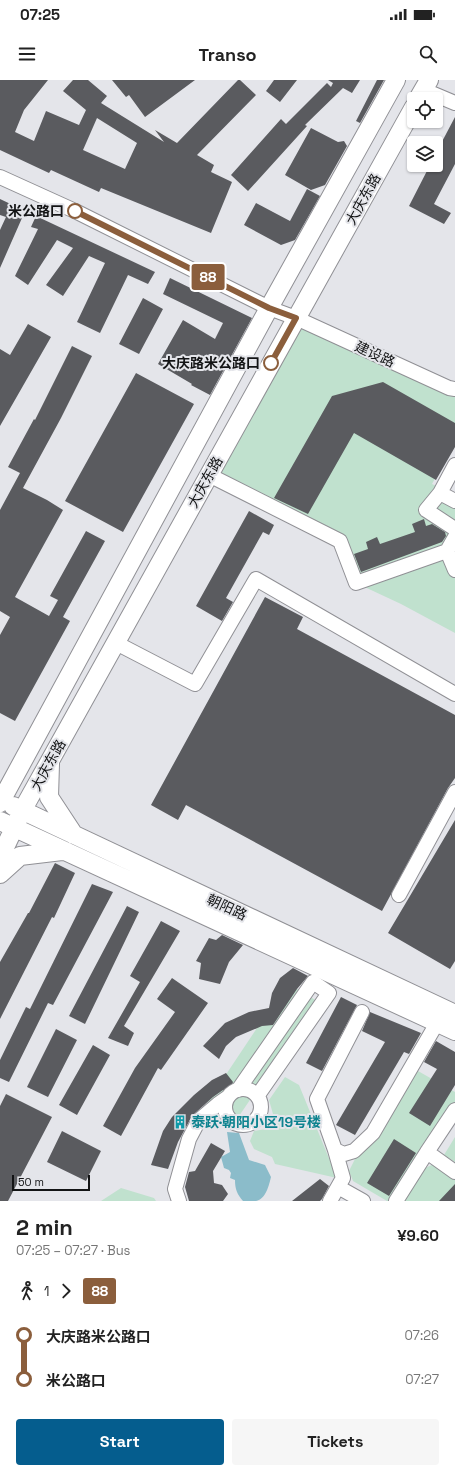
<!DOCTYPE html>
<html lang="en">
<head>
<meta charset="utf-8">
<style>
  body { margin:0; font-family:"Space Grotesk","Noto Sans SC",sans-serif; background:#f6f6f6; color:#222; height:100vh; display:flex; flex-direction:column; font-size:15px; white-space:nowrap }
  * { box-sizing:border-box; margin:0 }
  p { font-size:13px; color:#767676 }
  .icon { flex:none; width:22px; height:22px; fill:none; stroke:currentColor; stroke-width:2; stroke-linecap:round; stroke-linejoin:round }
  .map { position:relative; height:1121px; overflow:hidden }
  .drawer { display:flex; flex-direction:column; background:#fff; flex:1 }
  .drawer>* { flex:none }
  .badge { padding:0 8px; border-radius:3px; font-size:14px; line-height:26px }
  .fabs { position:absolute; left:407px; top:12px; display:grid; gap:8px }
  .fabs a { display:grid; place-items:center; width:36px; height:36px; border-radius:4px; background:#fff; box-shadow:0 1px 3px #0004; font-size:20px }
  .scale { position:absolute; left:12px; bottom:10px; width:78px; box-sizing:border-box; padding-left:4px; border:2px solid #131415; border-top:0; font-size:11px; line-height:14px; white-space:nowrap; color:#131415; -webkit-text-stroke:3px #e4e5ea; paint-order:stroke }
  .map>.badge { position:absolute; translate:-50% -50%; box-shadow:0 0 0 2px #fff }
  .legs { display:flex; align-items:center; gap:6px; height:44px; padding:0 16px; font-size:13px }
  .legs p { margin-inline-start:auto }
  .overview { display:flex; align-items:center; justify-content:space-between; height:68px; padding:0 16px }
  h1 { font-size:22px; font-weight:800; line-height:30px }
  .action { display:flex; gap:8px; margin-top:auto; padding:8px 16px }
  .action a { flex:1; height:46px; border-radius:4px; background:#055d8e; color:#fff; font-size:16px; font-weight:800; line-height:46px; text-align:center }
  .action a+a { background:#f6f6f6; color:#222 }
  ul { padding:0 16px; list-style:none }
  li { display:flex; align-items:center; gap:14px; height:44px; font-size:15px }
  li i { display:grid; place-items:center; width:6px; height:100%; margin:0 5px; background:currentColor }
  li i::after { content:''; width:10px; height:10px; margin:-5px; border:3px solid; border-radius:50%; background:#fff }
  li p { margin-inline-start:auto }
  li:first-child i { background:linear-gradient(#0000 50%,currentColor 0) }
  li:last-child i { background:linear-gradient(currentColor 50%,#0000 0) }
  .status { display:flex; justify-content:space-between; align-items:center; height:28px; padding:0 20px; background:#fff; direction:ltr }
  .status svg { height:11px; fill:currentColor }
  header { display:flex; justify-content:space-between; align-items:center; height:52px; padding:0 16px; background:#fff; font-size:18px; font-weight:800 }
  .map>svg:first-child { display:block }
</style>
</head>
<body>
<div class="status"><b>07:25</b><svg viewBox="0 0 49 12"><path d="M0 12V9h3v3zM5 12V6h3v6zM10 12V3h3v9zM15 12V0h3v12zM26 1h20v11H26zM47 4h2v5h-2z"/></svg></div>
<header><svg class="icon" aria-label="menu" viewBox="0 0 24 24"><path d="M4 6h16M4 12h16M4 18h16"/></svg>Transo<svg class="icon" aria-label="search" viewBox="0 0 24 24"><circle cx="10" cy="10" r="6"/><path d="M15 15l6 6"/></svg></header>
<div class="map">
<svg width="455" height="1121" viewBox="0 0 455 1121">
  <rect width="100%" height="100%" fill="#e4e5ea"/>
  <path fill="#c0e1ce" d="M296,238L455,309V362L432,404L455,415V553L401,524L356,503L340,461L209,395Z
    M287,903L317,921L235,1042L205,1026Z
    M418,991L455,1012V1030L396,1121H387L353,1101L349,1091L358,1073L375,1057Z
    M285,997L299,1005L337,1098L275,1084L272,1077L254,1069L250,1061L254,1051L266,1049L273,1034L269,1020Z
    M455,1057V1082L444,1075Z
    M434,1084L455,1098V1121H402L425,1088Z
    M121,1108L154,1118L156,1121H101Z"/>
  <path fill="#8bbcca" d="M227,1052L239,1053L249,1080L265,1085L271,1097C269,1105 266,1119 256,1121C252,1121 247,1121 243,1121C237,1114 235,1109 235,1100L230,1098L231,1093L229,1090L224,1088L221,1077L230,1072Z"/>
  <path fill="#5a5b5f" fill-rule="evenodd" d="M0,0H48L24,30L15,52L34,61L46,31L79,45L86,30L63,11L73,0H88L107,16L101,23L164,62L155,50L177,63L238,0H240L256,15L197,75L214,85L211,92L232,102L211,153L101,108L99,112L51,90L49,93L0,70ZM97,38L137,63L125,89L83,70Z
    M112,0H195L145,37L129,15L126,17Z
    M274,0H297L280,22L266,11Z
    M328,0H360L352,13L343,8L305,45L307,46L248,111L231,95L281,39L286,44L327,3L331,7L333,3Z
    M377,0H384L360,43L356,41Z
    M455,37V84L434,124L451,133L444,144L409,126L430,85H436V73Z
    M311,48L338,62L344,61L347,66L325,105L311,110L285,95Z
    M307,109L320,116L295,160L281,165L244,145L256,123L290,141Z
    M0,119L19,128L16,135L22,138L0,188V150L6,137L0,135Z
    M36,136L155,192L148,204L128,195L100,253L77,242L105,183L89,176L63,216L46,205L73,168L57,160L28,205L15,196L38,149L31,147Z
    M170,198L252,238L210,315L191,305L192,304L158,284L183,240L215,259L223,243L163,214Z
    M143,218L163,229L139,274L119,264Z
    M28,244L51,257L0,346V269L10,275Z
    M72,266L92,276L61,338L23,408L47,420L63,430L15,517L49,536L58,520L50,516L86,451L105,461L63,537L70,541L15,641L0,633V555L10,537L0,531V430L20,393L8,387L34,339L35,340Z
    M136,293L194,324L123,452L65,421Z
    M383,302L455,343V367L436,400L354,353L308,434L274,418L332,316Z
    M249,431L274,445L269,455L263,452L226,518L233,522L222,541L196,526Z
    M424,439L426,446L432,444L445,452L446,456L442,462L361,492L354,474L368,469L366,462L377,457L380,464L415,452L412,444Z
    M265,517L303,537L297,549L455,635V698L448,708L382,831L186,725L178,740L151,725Z
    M455,740V881L450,889L388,853Z
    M55,783L75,793L54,838L52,837L0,939V882L28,833H29Z
    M92,804L113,812L53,925L48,923L9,1002L0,998V980L26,927L30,929Z
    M127,826L139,832L85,944L69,936Z
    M161,841L180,851L124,946L134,953L128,966L108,958L140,902L130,896Z
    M222,855L243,865L229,882L220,904L199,899L201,883L196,881L209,858L216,860Z
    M293,888L308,896L297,909L273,945L262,946L236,957L226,966L219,979L203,966L225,943L249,932L269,928L272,913L280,898Z
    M172,898L208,923L161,990L158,988L121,1056L103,1046L135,988L175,932L157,919Z
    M341,917L357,925L322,991L306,983Z
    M370,932L421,953L409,974L404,972L355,1055L336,1045L385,962L362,951Z
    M56,949L77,960L48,1017L27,1007Z
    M436,961L455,972V1005L430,1046L409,1033L437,989L424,982Z
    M93,965L110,975L77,1035L59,1025Z
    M226,993L233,1002L230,1009L223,1010L213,1017L192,1036L178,1062L168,1089L151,1085L163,1051L172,1037L194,1015L212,1000Z
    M6,1014L52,1037L8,1121H0V1026Z
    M62,1051L101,1071L86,1101L47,1082Z
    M394,1059L416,1073L389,1116L367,1103Z
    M211,1063L225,1071L213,1091L214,1103L222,1105L228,1114L223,1121H189L185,1107L189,1092L195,1091Z
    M320,1099L329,1106L322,1119L320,1121H292Z
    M455,1104V1121H439Z"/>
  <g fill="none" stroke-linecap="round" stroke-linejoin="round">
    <g stroke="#909095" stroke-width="16">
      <path id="minor" d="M424,10L455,23
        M0,97L75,131L269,228L296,238L449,308L455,309
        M455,385L440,413L455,421
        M209,395L340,461L356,503L447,471L455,490
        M440,413L426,430L455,449
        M447,471L455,457
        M116,563L195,604L256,499L455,614
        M399,815L455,712
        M362,932L317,1019L335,1070L344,1074L354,1071L373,1053L437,943
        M225 1027a18 18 0 1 1 36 0a18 18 0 1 1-36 0Z
        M238,1010L313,902L329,913L258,1015
        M427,1072L455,1030
        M338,1107L363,1121
        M179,1121L175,1109L189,1059L199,1040L218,1024L228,1017
        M330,1121L343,1098L335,1070
        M396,1121L427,1072L455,1092"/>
    </g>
    <g stroke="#909095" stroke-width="20">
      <path id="major" d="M418,19L429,0
        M50,684L49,717L74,755
        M0,723L269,228L396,0
        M13,726L455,934
        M0,741L455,951
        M0,778L22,731L414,27
        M0,794L20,776L62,771"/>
    </g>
    <use href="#minor" stroke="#fff" stroke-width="14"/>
    <use href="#major" stroke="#fff" stroke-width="18"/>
  </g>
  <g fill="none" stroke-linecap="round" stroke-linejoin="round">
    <g stroke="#fff" stroke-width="9">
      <path id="line-1" d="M75,131L269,228L296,238L271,283"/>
    </g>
    <use href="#line-1" stroke="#8b5e3c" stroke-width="6"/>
  </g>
  <defs>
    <g id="building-bare" transform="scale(1.08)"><path d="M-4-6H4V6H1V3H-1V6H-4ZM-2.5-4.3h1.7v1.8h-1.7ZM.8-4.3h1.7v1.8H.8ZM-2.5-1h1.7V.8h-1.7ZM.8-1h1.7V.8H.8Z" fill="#0f9aa8" stroke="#e4e5ea" stroke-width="2.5" paint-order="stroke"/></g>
  </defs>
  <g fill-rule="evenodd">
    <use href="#building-bare" x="180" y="1042"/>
  </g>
  <g fill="#fff" stroke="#8b5e3c" stroke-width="2">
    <circle cx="75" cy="131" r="7"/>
    <circle cx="271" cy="283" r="7"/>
  </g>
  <g text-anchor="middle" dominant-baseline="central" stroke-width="4" stroke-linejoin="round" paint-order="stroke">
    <g font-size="14" fill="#131415" stroke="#e4e5ea">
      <text transform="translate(363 119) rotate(-61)">大庆东路</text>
      <text transform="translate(375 274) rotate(25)">建设路</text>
      <text transform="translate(205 402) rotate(-61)">大庆东路</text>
      <text transform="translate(48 685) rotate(-61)">大庆东路</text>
      <text transform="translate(227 827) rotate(25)">朝阳路</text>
    </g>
    <g font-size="14" font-weight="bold" fill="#131415" stroke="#e4e5ea" text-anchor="end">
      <text x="64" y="131">米公路口</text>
      <text x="260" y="283">大庆路米公路口</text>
    </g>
    <g font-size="14" font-weight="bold" fill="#0d838f" stroke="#e4e5ea" text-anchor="start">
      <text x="191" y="1042">泰跃·朝阳小区19号楼</text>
    </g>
  </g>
</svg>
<div class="fabs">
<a><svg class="icon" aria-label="locate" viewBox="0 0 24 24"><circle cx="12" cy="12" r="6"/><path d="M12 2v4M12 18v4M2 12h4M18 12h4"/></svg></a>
<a><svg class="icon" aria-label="layers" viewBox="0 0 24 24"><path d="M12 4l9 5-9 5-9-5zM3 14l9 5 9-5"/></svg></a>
</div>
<div class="scale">50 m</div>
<b class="badge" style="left:208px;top:197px;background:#8b5e3c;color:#fff">88</b>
</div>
<section class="drawer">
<div class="overview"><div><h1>2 min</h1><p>07:25 – 07:27 · Bus</p></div><b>¥9.60</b></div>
<div class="legs"><svg class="icon" aria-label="walk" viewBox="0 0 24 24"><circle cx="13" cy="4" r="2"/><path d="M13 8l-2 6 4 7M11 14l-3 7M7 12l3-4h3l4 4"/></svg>1<svg class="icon" aria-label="forward" viewBox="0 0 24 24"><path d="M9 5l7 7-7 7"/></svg><b class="badge" style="background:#8b5e3c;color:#fff">88</b></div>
<ul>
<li><i style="color:#8b5e3c"></i><b>大庆路米公路口</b><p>07:26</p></li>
<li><i style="color:#8b5e3c"></i><b>米公路口</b><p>07:27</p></li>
</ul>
<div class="action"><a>Start</a><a>Tickets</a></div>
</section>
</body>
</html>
